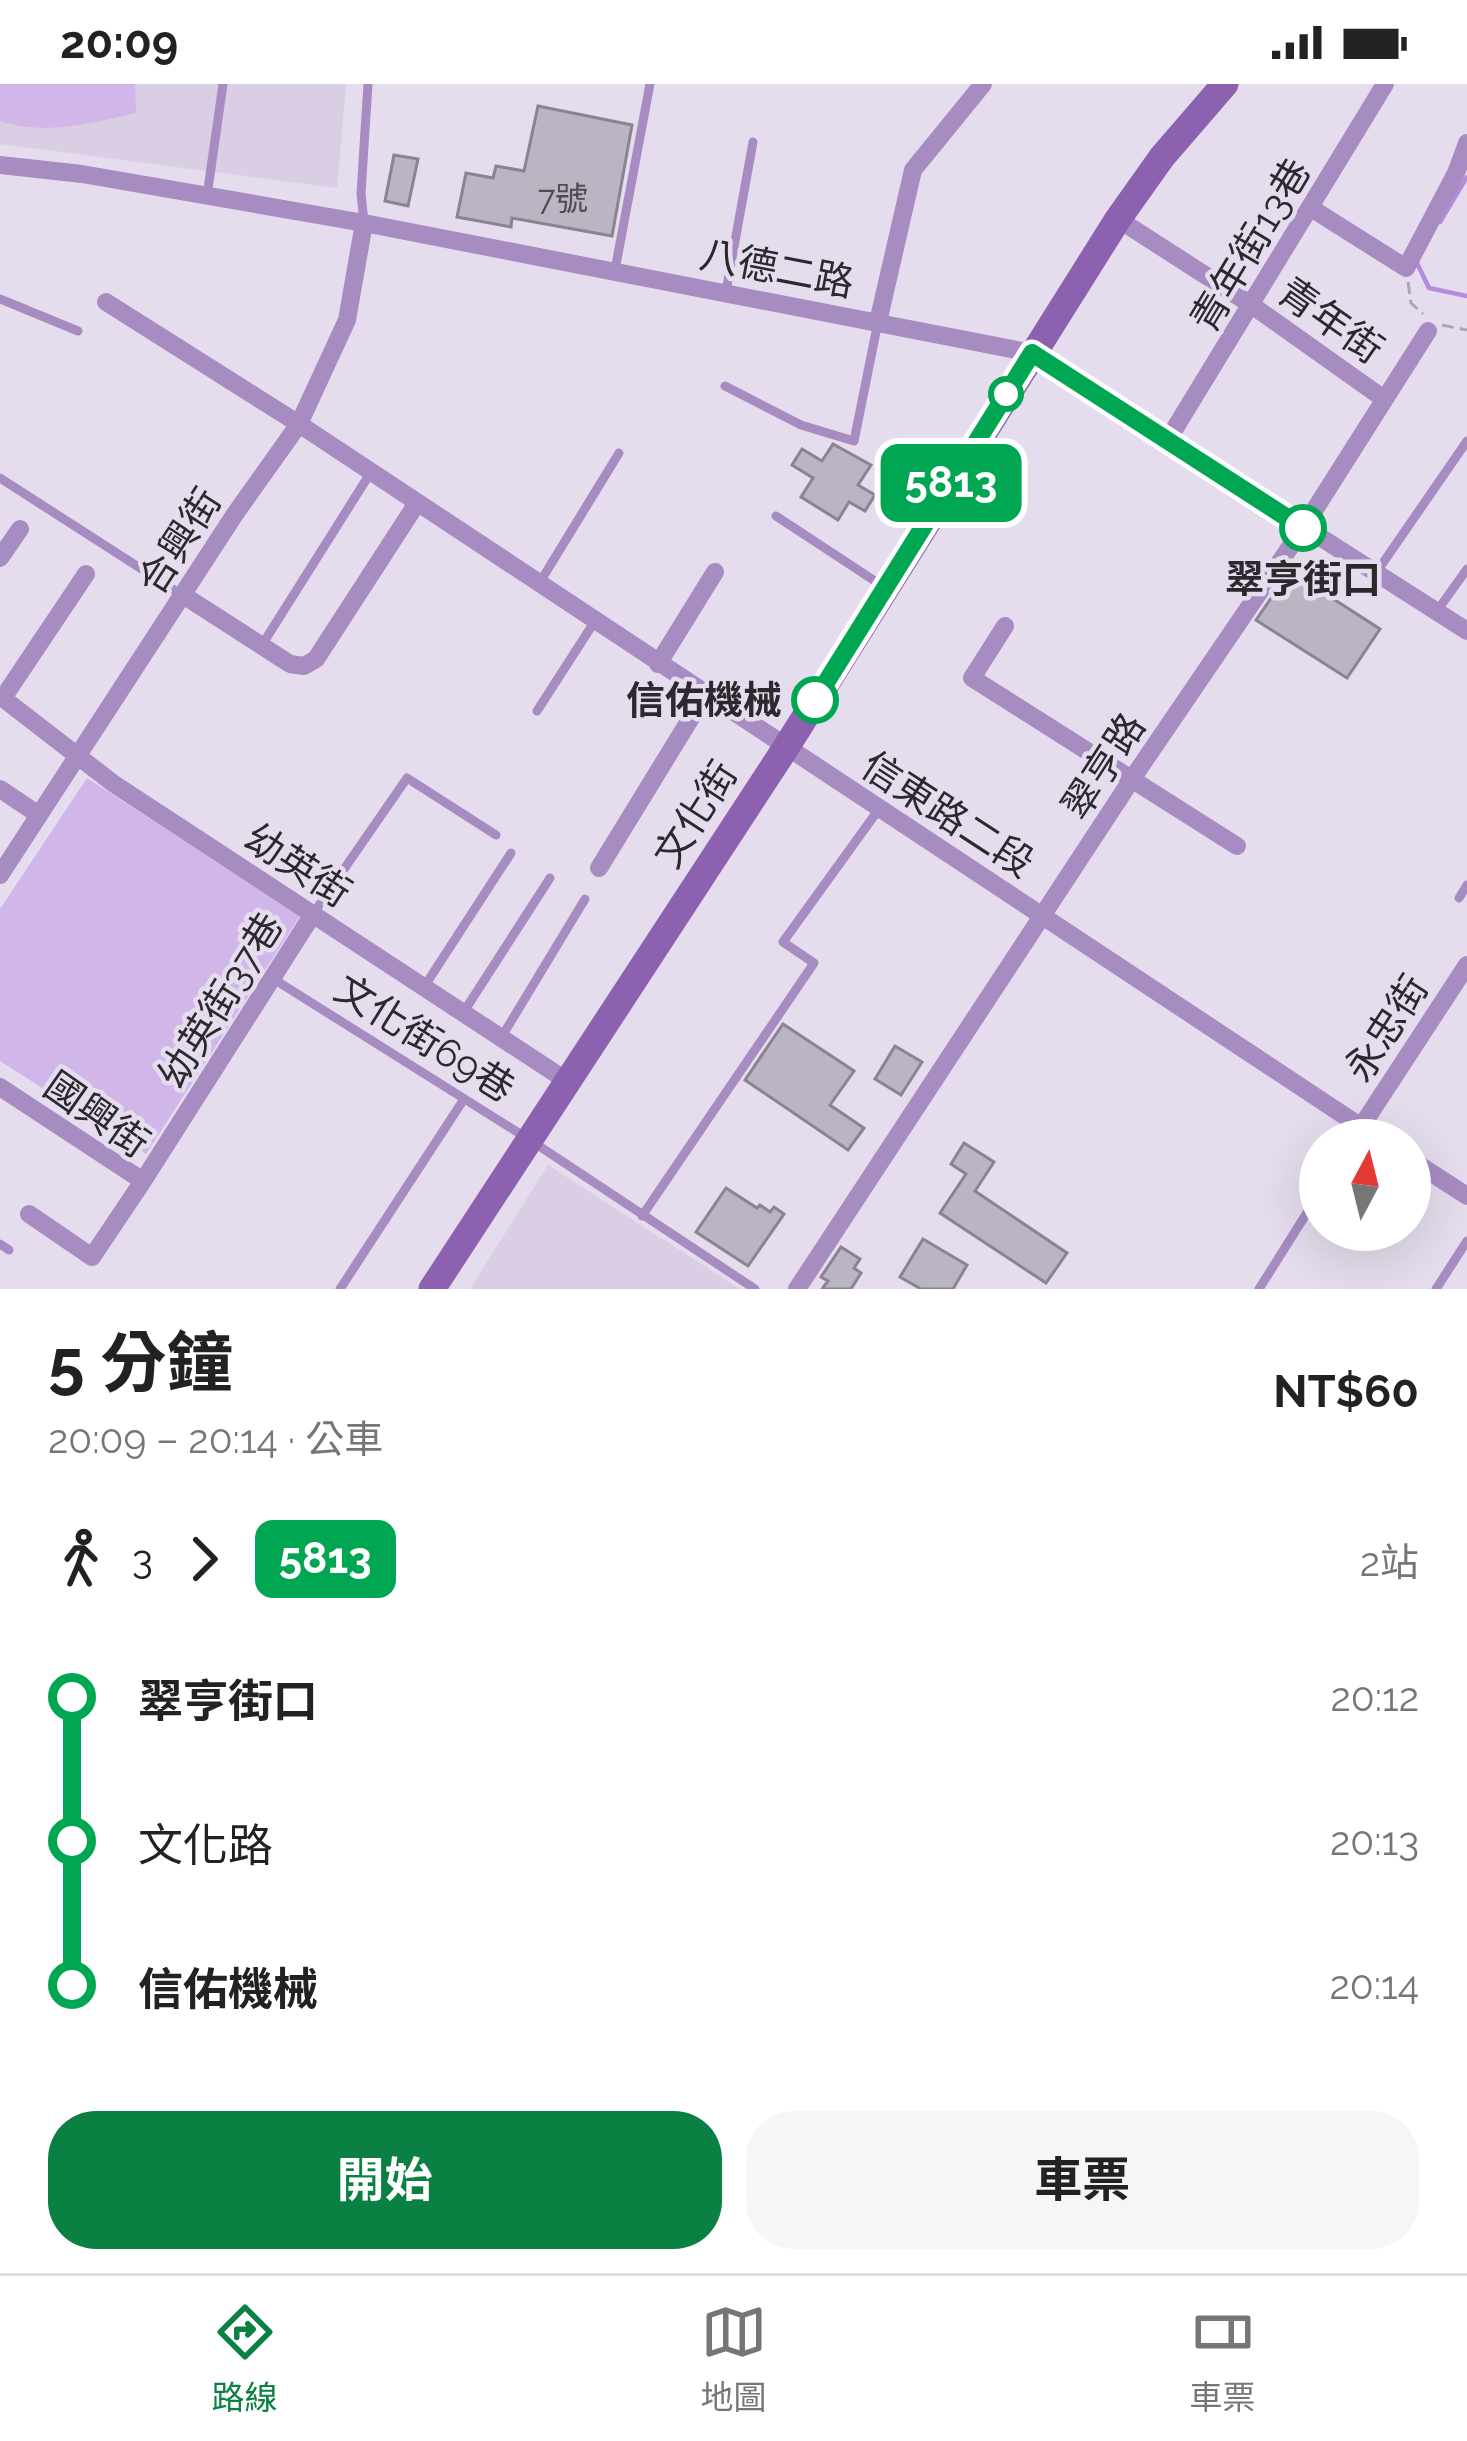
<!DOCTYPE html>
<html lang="zh-TW">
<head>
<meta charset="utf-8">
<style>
  body { margin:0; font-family:Raleway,"Noto Sans TC",sans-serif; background:#f6f6f6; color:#222; height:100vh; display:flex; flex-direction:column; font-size:45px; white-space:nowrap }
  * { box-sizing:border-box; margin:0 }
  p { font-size:39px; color:#767676 }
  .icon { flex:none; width:66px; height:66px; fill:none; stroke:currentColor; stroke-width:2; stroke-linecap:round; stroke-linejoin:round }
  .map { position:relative; height:1205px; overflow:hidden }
  .drawer { display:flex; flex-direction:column; background:#fff; flex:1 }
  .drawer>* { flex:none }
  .badge { padding:0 24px; border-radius:18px; font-size:42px; line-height:78px }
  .needle { width:78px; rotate:7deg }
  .tools { position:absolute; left:1299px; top:1035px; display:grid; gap:24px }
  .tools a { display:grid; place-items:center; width:132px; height:132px; border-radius:50%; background:#fff; box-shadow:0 12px 48px #0002; font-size:60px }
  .map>.badge { position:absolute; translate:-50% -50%; box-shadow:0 0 0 6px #fff }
  .legs { display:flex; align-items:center; gap:18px; height:132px; padding:0 48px; font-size:39px }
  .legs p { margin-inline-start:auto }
  .overview { display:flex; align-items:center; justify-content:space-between; height:204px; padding:0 48px }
  h1 { font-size:66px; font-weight:700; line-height:90px }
  .cta { display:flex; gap:24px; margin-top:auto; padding:24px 48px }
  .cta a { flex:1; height:138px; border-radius:48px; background:#0b8043; color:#fff; font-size:48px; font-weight:700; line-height:138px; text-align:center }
  .cta a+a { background:#f6f6f6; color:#222 }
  ul { padding:0 48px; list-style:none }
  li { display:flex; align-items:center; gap:42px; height:144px; font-size:45px }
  li i { display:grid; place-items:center; width:18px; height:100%; margin:0 15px; background:currentColor }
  li i::after { content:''; width:30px; height:30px; margin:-15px; border:9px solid; border-radius:50%; background:#fff }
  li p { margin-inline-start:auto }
  li:first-child i { background:linear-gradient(#0000 50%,currentColor 0) }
  li:last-child i { background:linear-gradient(currentColor 50%,#0000 0) }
  .status { display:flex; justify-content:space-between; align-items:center; height:84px; padding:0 60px; background:#fff; direction:ltr }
  .status svg { height:33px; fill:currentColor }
  .dock { display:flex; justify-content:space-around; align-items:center; height:168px; border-top:3px solid #e0e0e0; background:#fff; font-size:33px; color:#767676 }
  .dock a { display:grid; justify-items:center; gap:6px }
  .dock .on { color:#0b8043 }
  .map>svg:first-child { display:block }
</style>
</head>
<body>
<div class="status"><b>20:09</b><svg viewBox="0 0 49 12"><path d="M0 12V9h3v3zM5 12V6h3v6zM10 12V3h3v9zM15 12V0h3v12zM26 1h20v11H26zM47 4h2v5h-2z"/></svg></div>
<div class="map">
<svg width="1467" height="1205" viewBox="0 0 1467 1205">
  <rect width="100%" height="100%" fill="#e5dded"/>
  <path fill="#d9cee3" d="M0,0H346L337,104L0,60Z
    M548,1081L740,1205H470Z"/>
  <path fill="#d0b6e9" d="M0,0H135L136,29C90,39 47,52 0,37Z
    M87,694L300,832L146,1070L0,977V825Z"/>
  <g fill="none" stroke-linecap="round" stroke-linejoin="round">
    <path stroke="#b58bdd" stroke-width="4.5" d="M1440,138L1467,93
      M1417,179L1429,204L1467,212"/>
  </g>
  <path fill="#bbb4c3" stroke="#8a8391" stroke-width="3" d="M538,22L632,41L612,152L512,134L511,143L457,133L466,89L493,94L496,82L524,87Z
    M394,71L418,75L408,122L385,117Z
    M833,360L871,381L858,401L875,411L865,427L849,418L838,436L801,413L813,394L792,381L802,365L822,377Z
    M1290,487L1380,545L1347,594L1256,536Z
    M783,940L854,987L830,1021L864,1044L848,1066L745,996Z
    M895,962L922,978L901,1011L875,995Z
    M964,1059L994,1078L975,1107L1067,1169L1046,1199L940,1129L966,1090L951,1080Z
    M726,1104L757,1124L760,1121L770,1128L774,1123L784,1130L748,1182L696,1148Z
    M923,1155L967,1181L953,1205H921L900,1193Z
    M841,1163L860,1175L854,1184L861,1189L851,1205H822L828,1197L821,1193Z"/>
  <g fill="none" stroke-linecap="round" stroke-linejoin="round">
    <path stroke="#ada6b3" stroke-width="3" stroke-dasharray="12 6" stroke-linecap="butt" d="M1408,198L1411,219L1423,230
      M1442,241L1467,246"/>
    <path stroke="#a78cc2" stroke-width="9" d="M207,112L223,0
      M364,139L361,109L368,0
      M615,186L650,0
      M726,207L753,58
      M0,215L78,247
      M725,302L801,341L854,357L878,238
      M0,394L182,511
      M776,432L881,501
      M1376,489L1467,357
      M540,498L619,369
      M1437,527L1467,485
      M262,561L371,388
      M537,627L595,537
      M1459,814L1467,801
      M313,830L407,694L496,751
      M272,894L530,1056L755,1205
      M424,903L511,769
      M463,929L550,794
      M501,954L585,815
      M642,1132L814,879L783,858L879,725
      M0,1160L9,1166
      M340,1205L464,1015
      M1259,1205L1320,1108
      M1436,1205L1467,1157"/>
    <path stroke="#a78cc2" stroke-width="18" d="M0,81L82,90L364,139L1032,269L1467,547
      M1311,124L1406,184L1456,89L1467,59
      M1118,135L1253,222L1384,315
      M106,218L299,340L1381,1056
      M878,238L913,86L983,0
      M1169,354L1385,0
      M0,474L20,445
      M183,511L290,580L304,582L316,575L417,419
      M1005,542L972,594L1237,762
      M658,580L715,488
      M0,612L114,700L567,997
      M3,614L86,490
      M0,705L39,731
      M599,784L705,611
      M0,791L235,430L299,340L347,236L364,139
      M0,1003L143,1097L92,1173L29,1130
      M1361,1043L1467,881
      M1410,1075L1467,1112
      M143,1097L313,830
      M797,1205L1132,695L1303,444L1428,247"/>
    <path stroke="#8b61b0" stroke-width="27" d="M432,1205L785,665L1118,135L1162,73L1225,0"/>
  </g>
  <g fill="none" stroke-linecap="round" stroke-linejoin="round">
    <g stroke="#fff" stroke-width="27">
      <path id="line-1" d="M815,616L1032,269L1303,444"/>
    </g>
    <use href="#line-1" stroke="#00a651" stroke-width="18"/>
  </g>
  <g fill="#fff" stroke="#00a651" stroke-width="6">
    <circle cx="1006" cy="310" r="15"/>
    <circle cx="1303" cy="444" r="21"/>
    <circle cx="815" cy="616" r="21"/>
  </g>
  <g text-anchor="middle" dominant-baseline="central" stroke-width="9" stroke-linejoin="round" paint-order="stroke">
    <g font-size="33" fill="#4f4b53">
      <text x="563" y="114">7號</text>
    </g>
    <g font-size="39" fill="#2b282e" stroke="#e5dded">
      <text transform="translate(1250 161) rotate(-59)">青年街13巷</text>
      <text transform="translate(777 184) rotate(11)">八德二路</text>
      <text transform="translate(1331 236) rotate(35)">青年街</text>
      <text transform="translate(179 457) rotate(-57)">合興街</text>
      <text transform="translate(1103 682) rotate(-57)">翠亨路</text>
      <text transform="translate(695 730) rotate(-57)">文化街</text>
      <text transform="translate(948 730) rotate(33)">信東路二段</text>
      <text transform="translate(298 781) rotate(33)">幼英街</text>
      <text transform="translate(220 916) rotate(-58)">幼英街37巷</text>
      <text transform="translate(1386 944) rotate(-57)">永忠街</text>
      <text transform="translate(425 954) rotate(32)">文化街69巷</text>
      <text transform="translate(97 1030) rotate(35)">國興街</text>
    </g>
    <g font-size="39" font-weight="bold" fill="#2b282e" stroke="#e5dded">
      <text x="1303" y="495">翠亨街口</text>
      <text x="782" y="616" text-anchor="end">信佑機械</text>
    </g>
  </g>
</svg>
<div class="tools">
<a><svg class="needle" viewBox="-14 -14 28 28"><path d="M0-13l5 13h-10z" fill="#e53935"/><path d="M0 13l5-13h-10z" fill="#767676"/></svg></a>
</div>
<b class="badge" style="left:951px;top:399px;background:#00a651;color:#fff">5813</b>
</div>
<section class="drawer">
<div class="overview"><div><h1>5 分鐘</h1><p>20:09 – 20:14 · 公車</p></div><b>NT$60</b></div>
<div class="legs"><svg class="icon" aria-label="walk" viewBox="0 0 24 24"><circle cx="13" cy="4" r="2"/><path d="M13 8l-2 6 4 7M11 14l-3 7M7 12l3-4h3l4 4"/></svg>3<svg class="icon" aria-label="forward" viewBox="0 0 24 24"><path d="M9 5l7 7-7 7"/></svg><b class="badge" style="background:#00a651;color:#fff">5813</b><p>2站</p></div>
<ul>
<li><i style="color:#00a651"></i><b>翠亨街口</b><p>20:12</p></li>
<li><i style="color:#00a651"></i><span>文化路</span><p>20:13</p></li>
<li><i style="color:#00a651"></i><b>信佑機械</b><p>20:14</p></li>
</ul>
<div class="cta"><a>開始</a><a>車票</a></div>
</section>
<nav class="dock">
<a class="on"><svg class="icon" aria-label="directions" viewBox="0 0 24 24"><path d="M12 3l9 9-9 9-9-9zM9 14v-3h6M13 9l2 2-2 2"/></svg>路線</a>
<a><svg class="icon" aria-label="map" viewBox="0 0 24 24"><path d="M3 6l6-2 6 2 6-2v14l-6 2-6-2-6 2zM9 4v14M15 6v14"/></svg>地圖</a>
<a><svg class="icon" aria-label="tickets" viewBox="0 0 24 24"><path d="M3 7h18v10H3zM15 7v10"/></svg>車票</a>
</nav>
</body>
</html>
